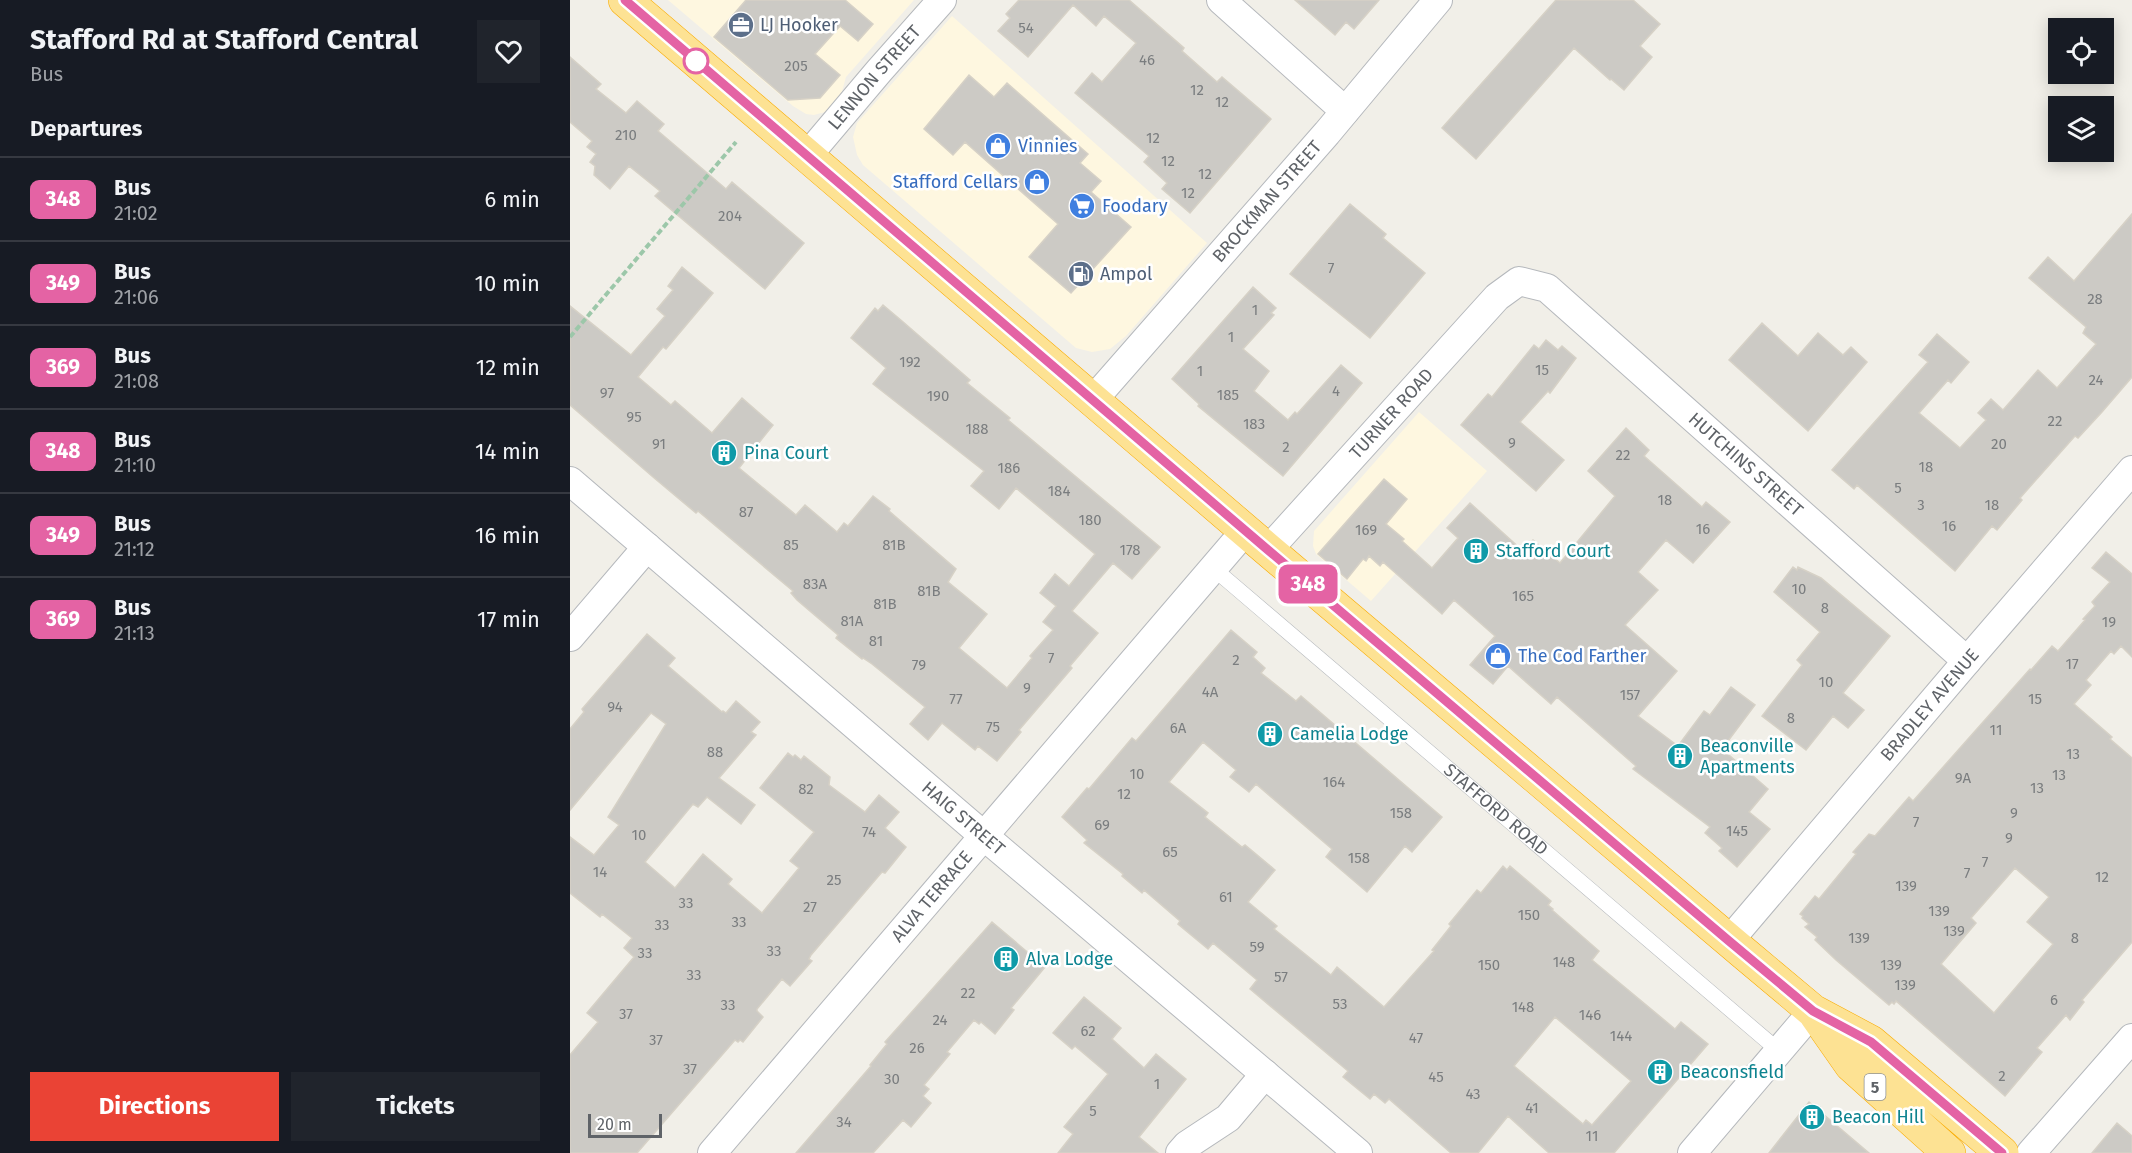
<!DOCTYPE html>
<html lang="en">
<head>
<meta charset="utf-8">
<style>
  body { margin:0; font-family:"Fira Sans",sans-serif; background:#20242c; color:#f1f3f6; height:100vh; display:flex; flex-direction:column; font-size:22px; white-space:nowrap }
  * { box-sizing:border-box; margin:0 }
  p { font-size:20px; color:#9ea1a6 }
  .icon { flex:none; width:33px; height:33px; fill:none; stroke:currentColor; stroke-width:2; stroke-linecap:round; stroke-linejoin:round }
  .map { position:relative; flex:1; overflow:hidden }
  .details { display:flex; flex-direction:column; background:#171b24; width:570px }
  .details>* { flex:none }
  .badge { padding:0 12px; border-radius:9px; font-size:21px; line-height:39px }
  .fabs { position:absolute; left:1478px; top:18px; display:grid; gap:12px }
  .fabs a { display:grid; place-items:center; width:66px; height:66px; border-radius:0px; background:#171b24; box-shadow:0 3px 15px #0003; font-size:30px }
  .scale { position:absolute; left:18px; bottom:15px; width:74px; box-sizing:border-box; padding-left:6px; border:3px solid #5f6368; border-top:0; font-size:16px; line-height:21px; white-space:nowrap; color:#5f6368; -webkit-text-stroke:4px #fff; paint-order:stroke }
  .map>.badge { position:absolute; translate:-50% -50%; box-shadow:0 0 0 3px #fff }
  h2 { padding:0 30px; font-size:22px; line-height:54px }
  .round { display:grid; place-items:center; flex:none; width:63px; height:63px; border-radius:0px; background:#20242c }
  .headline { display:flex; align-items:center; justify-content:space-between; height:102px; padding:0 30px }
  h1 { font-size:28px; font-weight:700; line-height:45px }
  .action { display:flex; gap:12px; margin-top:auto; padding:12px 30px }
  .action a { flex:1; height:69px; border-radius:0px; background:#ea4335; color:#fff; font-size:24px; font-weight:700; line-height:69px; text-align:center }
  .action a+a { background:#20242c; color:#f1f3f6 }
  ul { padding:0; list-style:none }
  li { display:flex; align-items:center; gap:18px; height:84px; padding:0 30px; border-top:2px solid #363941 }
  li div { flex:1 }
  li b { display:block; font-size:22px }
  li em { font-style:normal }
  li .badge { min-width:66px; font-weight:700; text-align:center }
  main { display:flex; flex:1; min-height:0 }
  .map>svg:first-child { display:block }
</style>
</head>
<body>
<main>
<section class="details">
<div class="headline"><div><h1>Stafford Rd at Stafford Central</h1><p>Bus</p></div><a class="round"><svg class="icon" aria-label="heart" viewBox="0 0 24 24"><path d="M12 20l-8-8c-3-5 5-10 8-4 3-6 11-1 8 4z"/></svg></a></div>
<h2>Departures</h2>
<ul>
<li><span class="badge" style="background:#e463a4;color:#fff">348</span><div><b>Bus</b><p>21:02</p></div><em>6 min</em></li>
<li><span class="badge" style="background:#e463a4;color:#fff">349</span><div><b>Bus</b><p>21:06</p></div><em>10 min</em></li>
<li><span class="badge" style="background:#e463a4;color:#fff">369</span><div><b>Bus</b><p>21:08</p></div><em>12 min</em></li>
<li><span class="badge" style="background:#e463a4;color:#fff">348</span><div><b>Bus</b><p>21:10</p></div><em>14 min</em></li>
<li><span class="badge" style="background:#e463a4;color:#fff">349</span><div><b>Bus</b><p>21:12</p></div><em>16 min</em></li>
<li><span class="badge" style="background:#e463a4;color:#fff">369</span><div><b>Bus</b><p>21:13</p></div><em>17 min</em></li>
</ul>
<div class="action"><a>Directions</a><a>Tickets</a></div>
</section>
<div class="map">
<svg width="1562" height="1153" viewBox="0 0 1562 1153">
  <rect width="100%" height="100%" fill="#f1efe8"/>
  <path fill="#fef7e0" d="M98,0H344L276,77L271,95L259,111L244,115L236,114L223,106Z
    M382,16L637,243L556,336L540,349L522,352L506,348L293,165L287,155L283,137L287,123Z
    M849,412L917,471L801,601L746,554L743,546L744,531Z"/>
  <path fill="#cccac5" stroke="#d6d1c6" stroke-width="1.5" fill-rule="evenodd" d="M176,0H275L303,24L288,41L270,26L245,54L270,75L250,98L218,100L144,37Z
    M449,0H559L614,48L612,51L647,82L652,77L701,119L620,213L592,189L597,183L574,162L579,156L505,93L522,73L532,82L566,43L534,16L526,26L503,5L458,57L428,31L440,18L436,14Z
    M725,0H809L784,29L776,22L765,35Z
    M986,0H1063L1090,24L1070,46L1082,57L1054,90L1041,79L1040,80L1004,48L906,159L872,128Z
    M0,57L31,84L26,89L56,113L67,101L94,124L88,131L156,189L162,182L234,243L195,289L85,196L90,191L59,166L40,189L24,175L25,166L20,162L26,154L17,147L22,141L0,122Z
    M399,75L424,97L437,83L518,154L510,163L531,181L521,192L561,227L501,293L459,257L488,224L395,142L383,155L354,129Z
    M780,204L816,234L813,238L855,273L800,338L720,274Z
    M1562,214V377L1532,412L1508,438L1505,436L1450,498L1452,500L1427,530L1422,526L1385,571L1287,485L1284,489L1262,470L1358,362L1349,355L1367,334L1399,362L1381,383L1378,380L1349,413L1390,448L1416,420L1408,413L1421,399L1433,410L1468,370L1487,388L1526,344L1513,333L1516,327L1459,278L1478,257L1504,281Z
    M112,267L143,293L96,349L93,347L68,377L101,405L105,401L142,433L172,398L203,425L169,468L226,515L235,505L267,532L274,523L278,526L303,496L320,509L319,511L386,569L378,582L417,614L389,648L437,688L462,658L460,656L483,630L473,622L486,606L470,593L485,574L499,586L525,554L446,488L429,509L401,486L414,471L303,384L316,368L281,338L305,308L308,311L313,305L332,321L400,380L397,383L440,418L438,420L590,547L562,579L543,563L502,611L528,633L500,666L502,668L449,730L451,732L427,761L408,746L405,750L372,723L358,740L340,724L355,707L302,664L293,658L292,659L266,638L268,635L227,600L221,593L223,591L128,511L126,513L83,477L0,405V306L61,355L95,316L87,309L103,290L98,286Z
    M683,287L706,308L701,313L704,315L673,349L699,371L684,391L718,420L725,412L727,414L771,365L792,383L713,476L628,406L629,404L602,379Z
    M1192,323L1228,356L1248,333L1273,355L1281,347L1297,362L1238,431L1159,360Z
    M976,340L988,350L992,346L1006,358L980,393L978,391L950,422L994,460L966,491L891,425L918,394L922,397L964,345L969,349Z
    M1056,428L1079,450L1074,456L1132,507L1136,502L1160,522L1123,563L1096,540L1068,572L1088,590L1055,625L1107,671L1068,716L1108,746L1134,711L1140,715L1161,687L1185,705L1152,749L1198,789L1179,812L1200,829L1167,867L1149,851L1152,848L1135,833L1140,827L1063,769L1066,766L987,697L981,704L938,666L923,684L900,665L925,636L884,600L872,614L813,562L810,566L799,556L796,561L793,559L777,579L748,554L814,479L837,499L816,524L834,539L832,541L862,568L888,538L877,528L900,503L953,551L963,540L990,563L1045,496L1018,471Z
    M1536,552L1562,574V657L1551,646L1544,654L1541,651L1516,680L1521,685L1504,704L1542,737L1540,739L1562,758V942L1512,1000L1514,1002L1500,1020L1496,1015L1467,1048L1472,1052L1435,1096L1326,1001L1324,1004L1322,1002L1319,1005L1266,960L1245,940L1247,937L1235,927L1239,924L1232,918L1233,916L1230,914L1245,896L1249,899L1286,854L1283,852L1299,834L1305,836L1339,797L1343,801L1460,669L1461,670L1482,646L1488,651L1515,620L1513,619L1525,606L1522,602L1540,582L1522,568ZM1445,868L1479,897L1457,922L1483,944L1424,1013L1371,964L1406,923L1401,918Z
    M1223,567L1227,570L1228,567L1251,578L1320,636L1273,693L1294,710L1278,728L1263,716L1236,750L1192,716L1232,665L1227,660L1250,632L1204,592Z
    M661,630L687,652L683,657L695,668L691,673L726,701L731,696L872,817L842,852L835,846L797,892L756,857L762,849L686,784L679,792L660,777L666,770L633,742L599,782L638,813L635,817L672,847L675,845L705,870L678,902L707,926L704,929L761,975L767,967L814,1007L864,951L862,950L881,926L879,924L907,890L911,893L933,866L937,870L940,866L981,901L978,905L983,909L982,910L1029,951L1022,960L1105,1029L1111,1022L1138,1044L1044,1153H979L938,1116L908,1153H881L819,1099L815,1103L804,1094L800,1099L773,1077L778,1071L680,989L687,980L643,943L638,949L608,924L610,921L574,890L572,893L552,876L553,874L514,843L517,840L492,817L517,788L519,789L562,738L566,741ZM985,1017L1061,1081L1022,1125L1016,1120L1013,1124L944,1066Z
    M77,634L105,658L98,666L152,712L153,711L156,713L166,701L190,722L181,732L186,735L149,778L185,805L171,824L137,797L128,807L123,804L75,862L105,888L133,854L162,879L158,884L192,913L229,868L220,861L244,832L190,788L218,753L223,757L225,755L231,760L234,756L260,777L259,785L295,812L309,795L329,812L315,828L336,847L315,873L312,872L241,955L239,959L242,961L220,986L212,979L187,1009V1011L193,1017L173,1042L170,1040L168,1042L165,1040L67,1153H0V1055L28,1022L17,1013L64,957L54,948L62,938L32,914L30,917L0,893V837L24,855L49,825L38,817L96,724L81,713L0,810V729L14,712L12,709Z
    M422,922L475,967L441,1008L444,1010L425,1034L411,1022L409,1024L404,1020L377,1052L380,1054L354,1085L359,1089L353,1096L361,1103L341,1127L333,1120L303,1153H226L301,1066L300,1065L317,1044L315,1042Z
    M514,997L551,1028L542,1039L574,1068L586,1054L616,1079L569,1137L588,1153H488L503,1134L494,1127L538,1074L505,1046L502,1049L483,1033Z
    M1239,1102L1299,1153H1199Z
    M1547,1123L1562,1136V1153H1522Z"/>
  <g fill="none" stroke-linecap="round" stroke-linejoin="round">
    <g stroke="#b5b8bc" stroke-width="16">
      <g id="lane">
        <path id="s1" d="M643,568L1209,1051"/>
      </g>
    </g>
    <g stroke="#b5b8bc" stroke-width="30">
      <g id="street">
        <path d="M651,0L775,111"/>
        <path id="s2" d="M238,155L309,71L372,0"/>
        <path id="s3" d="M523,400L757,133L868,0"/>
        <path id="s4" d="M0,481L414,836L788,1153"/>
        <path id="s5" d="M698,550L927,297L949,281L977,288L1397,661"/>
        <path d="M0,637L77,547"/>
        <path id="s6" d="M1159,941L1397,661L1562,470"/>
        <path id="s7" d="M142,1153L675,531"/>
        <path d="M610,1153L617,1145L658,1118L695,1074"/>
        <path d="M1122,1153L1243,1011"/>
        <path d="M1461,1153L1562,1038"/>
      </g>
    </g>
    <g stroke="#f9ab00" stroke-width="34">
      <path id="highway" d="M55,0L698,550L1175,954L1243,1011L1301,1042L1432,1153
        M1246,1015L1281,1065L1379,1153"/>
    </g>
    <path stroke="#9cc7a9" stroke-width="4" stroke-dasharray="6 3" stroke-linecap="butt" d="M0,337L166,142"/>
    <use href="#lane" stroke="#fff" stroke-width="15"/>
    <use href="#street" stroke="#fff" stroke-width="28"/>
    <use href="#highway" stroke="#fde293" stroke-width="33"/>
  </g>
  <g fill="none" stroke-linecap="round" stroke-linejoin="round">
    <g stroke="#fff" stroke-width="14">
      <path id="line" d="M55,0L698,550L1159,941L1243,1011L1301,1042L1432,1153"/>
    </g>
    <use href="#line" stroke="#e463a4" stroke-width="9"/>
  </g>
  <defs>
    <g id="office-disc" transform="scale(1.35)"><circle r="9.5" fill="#5c6f8a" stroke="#fff"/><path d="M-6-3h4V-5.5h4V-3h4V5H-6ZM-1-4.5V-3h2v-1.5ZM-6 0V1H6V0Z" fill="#fff"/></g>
    <g id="shop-disc" transform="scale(1.35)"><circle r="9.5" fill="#3f7fe0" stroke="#fff"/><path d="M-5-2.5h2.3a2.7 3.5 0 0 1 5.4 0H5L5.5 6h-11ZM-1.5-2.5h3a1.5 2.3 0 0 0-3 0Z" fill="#fff"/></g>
    <g id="supermarket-disc" transform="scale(1.35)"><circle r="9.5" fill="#3f7fe0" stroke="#fff"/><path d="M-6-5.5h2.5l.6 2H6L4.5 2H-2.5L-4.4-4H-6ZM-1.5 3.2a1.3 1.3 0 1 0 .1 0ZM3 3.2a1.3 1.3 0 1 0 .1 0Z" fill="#fff"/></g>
    <g id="fuel-disc" transform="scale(1.35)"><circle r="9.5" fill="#5c6f8a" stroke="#fff"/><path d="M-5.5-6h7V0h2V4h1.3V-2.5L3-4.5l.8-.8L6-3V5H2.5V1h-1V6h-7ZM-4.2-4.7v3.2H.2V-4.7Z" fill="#fff"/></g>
    <g id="building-disc" transform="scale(1.35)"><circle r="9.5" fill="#0f9aa8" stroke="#fff"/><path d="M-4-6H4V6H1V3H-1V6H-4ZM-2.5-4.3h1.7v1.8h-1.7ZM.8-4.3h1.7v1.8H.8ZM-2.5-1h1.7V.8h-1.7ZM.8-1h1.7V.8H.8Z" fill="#fff"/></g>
  </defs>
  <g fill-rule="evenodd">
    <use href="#office-disc" x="171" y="25"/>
    <use href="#shop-disc" x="428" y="146"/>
    <use href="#shop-disc" x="467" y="182"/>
    <use href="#supermarket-disc" x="512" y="206"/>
    <use href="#fuel-disc" x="511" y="274"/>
    <use href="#building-disc" x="154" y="453"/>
    <use href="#building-disc" x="906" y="551"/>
    <use href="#shop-disc" x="928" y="656"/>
    <use href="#building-disc" x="700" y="734"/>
    <use href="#building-disc" x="1110" y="756"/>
    <use href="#building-disc" x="436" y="959"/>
    <use href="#building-disc" x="1090" y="1072"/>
    <use href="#building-disc" x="1242" y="1117"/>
  </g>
  <circle fill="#fff" stroke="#e463a4" stroke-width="3" cx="126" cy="61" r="12"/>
  <g text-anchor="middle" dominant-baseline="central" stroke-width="5" stroke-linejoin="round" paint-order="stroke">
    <g font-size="15" fill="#7a7d7f">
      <text x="456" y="28">54</text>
      <text x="577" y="60">46</text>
      <text x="226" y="66">205</text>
      <text x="627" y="90">12</text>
      <text x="652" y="102">12</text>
      <text x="56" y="135">210</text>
      <text x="583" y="138">12</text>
      <text x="598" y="161">12</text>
      <text x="635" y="174">12</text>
      <text x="618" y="193">12</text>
      <text x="160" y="216">204</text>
      <text x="761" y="268">7</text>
      <text x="1525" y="299">28</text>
      <text x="685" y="310">1</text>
      <text x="661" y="337">1</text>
      <text x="340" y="362">192</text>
      <text x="972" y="370">15</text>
      <text x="630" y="371">1</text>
      <text x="1526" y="380">24</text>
      <text x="766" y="391">4</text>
      <text x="37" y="393">97</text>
      <text x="658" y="395">185</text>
      <text x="368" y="396">190</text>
      <text x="64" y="417">95</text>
      <text x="1485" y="421">22</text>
      <text x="684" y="424">183</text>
      <text x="407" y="429">188</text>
      <text x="942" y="443">9</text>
      <text x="89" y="444">91</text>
      <text x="1429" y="444">20</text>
      <text x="716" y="447">2</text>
      <text x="1053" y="455">22</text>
      <text x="1356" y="467">18</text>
      <text x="439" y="468">186</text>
      <text x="1328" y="488">5</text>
      <text x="489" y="491">184</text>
      <text x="1095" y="500">18</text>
      <text x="1351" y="505">3</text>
      <text x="1422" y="505">18</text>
      <text x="176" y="512">87</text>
      <text x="520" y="520">180</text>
      <text x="1379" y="526">16</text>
      <text x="1133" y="529">16</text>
      <text x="796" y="530">169</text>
      <text x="221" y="545">85</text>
      <text x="324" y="545">81B</text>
      <text x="560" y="550">178</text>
      <text x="245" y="584">83A</text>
      <text x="1229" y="589">10</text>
      <text x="359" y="591">81B</text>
      <text x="953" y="596">165</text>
      <text x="315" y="604">81B</text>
      <text x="1255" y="608">8</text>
      <text x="282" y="621">81A</text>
      <text x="1539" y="622">19</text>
      <text x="306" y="641">81</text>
      <text x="481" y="658">7</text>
      <text x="666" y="660">2</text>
      <text x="1502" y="664">17</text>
      <text x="349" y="665">79</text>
      <text x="1256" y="682">10</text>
      <text x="457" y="688">9</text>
      <text x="640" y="692">4A</text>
      <text x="1060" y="695">157</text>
      <text x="386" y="699">77</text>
      <text x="1465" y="699">15</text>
      <text x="45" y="707">94</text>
      <text x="1221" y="718">8</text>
      <text x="423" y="727">75</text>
      <text x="608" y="728">6A</text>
      <text x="1426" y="730">11</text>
      <text x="145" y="752">88</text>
      <text x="1503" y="754">13</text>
      <text x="567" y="774">10</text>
      <text x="1489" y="775">13</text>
      <text x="1393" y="778">9A</text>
      <text x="764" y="782">164</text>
      <text x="1467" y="788">13</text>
      <text x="236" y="789">82</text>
      <text x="554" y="794">12</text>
      <text x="831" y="813">158</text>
      <text x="1444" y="813">9</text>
      <text x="1346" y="822">7</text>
      <text x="532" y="825">69</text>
      <text x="1167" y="831">145</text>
      <text x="299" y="832">74</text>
      <text x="69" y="835">10</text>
      <text x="1439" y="838">9</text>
      <text x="600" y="852">65</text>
      <text x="789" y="858">158</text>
      <text x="1415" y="862">7</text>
      <text x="30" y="872">14</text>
      <text x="1397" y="873">7</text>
      <text x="1532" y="877">12</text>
      <text x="264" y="880">25</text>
      <text x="1336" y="886">139</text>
      <text x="656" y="897">61</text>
      <text x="116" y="903">33</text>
      <text x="240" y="907">27</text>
      <text x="1369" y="911">139</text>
      <text x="959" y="915">150</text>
      <text x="169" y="922">33</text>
      <text x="92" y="925">33</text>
      <text x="1384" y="931">139</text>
      <text x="1289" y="938">139</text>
      <text x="1505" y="938">8</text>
      <text x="687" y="947">59</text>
      <text x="204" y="951">33</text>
      <text x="75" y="953">33</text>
      <text x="994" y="962">148</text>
      <text x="919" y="965">150</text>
      <text x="1321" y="965">139</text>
      <text x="124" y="975">33</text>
      <text x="711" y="977">57</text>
      <text x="1335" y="985">139</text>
      <text x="398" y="993">22</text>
      <text x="1484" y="1000">6</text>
      <text x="770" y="1004">53</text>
      <text x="158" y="1005">33</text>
      <text x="953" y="1007">148</text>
      <text x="56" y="1014">37</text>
      <text x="1020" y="1015">146</text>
      <text x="370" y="1020">24</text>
      <text x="518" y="1031">62</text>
      <text x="1051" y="1036">144</text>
      <text x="846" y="1038">47</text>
      <text x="86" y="1040">37</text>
      <text x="347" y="1048">26</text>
      <text x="120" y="1069">37</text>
      <text x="1432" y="1076">2</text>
      <text x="866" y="1077">45</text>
      <text x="322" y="1079">30</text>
      <text x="587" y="1084">1</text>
      <text x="903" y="1094">43</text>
      <text x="962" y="1108">41</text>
      <text x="523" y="1111">5</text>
      <text x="274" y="1122">34</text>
      <text x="1022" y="1136">11</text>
    </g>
    <rect fill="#fff" stroke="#8f9295" stroke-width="1.5" x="1294.5" y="1074" width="21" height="26" rx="4.5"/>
    <g font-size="16" font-weight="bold" fill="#5f6368">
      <text x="1305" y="1087">5</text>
    </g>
    <g font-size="18" fill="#4e5e75" stroke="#fff" text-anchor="start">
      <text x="190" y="25">LJ Hooker</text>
      <text x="530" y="274">Ampol</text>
    </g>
    <g font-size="18" fill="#5f6368" stroke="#fff">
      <text stroke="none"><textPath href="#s2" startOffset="102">LENNON STREET</textPath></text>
      <text stroke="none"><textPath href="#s3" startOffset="264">BROCKMAN STREET</textPath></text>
      <text stroke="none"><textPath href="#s5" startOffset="184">TURNER ROAD</textPath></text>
      <text stroke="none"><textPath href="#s5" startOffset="663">HUTCHINS STREET</textPath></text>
      <text stroke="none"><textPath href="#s6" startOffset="310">BRADLEY AVENUE</textPath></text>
      <text stroke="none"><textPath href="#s1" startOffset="372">STAFFORD ROAD</textPath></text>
      <text stroke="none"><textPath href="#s4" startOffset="518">HAIG STREET</textPath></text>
      <text stroke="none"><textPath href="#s7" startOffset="338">ALVA TERRACE</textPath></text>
    </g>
    <g font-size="18" fill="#366cbe" stroke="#fff" text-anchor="start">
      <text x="448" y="146">Vinnies</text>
      <text x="448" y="182" text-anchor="end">Stafford Cellars</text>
      <text x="532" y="206">Foodary</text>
      <text x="948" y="656">The Cod Farther</text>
    </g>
    <g font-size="18" fill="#0d838f" stroke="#fff" text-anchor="start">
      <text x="174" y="453">Pina Court</text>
      <text x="926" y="551">Stafford Court</text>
      <text x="720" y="734">Camelia Lodge</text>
      <text x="1130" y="746">Beaconville<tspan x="1130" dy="21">Apartments</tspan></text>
      <text x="456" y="959">Alva Lodge</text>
      <text x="1110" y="1072">Beaconsfield</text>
      <text x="1262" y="1117">Beacon Hill</text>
    </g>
  </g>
</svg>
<div class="fabs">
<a><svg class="icon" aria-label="locate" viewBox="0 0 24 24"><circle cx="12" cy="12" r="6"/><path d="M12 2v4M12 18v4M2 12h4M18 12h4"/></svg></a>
<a><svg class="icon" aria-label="layers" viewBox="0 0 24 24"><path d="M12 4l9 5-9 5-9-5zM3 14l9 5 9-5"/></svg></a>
</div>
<div class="scale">20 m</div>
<b class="badge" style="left:738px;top:584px;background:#e463a4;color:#fff">348</b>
</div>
</main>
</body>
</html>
